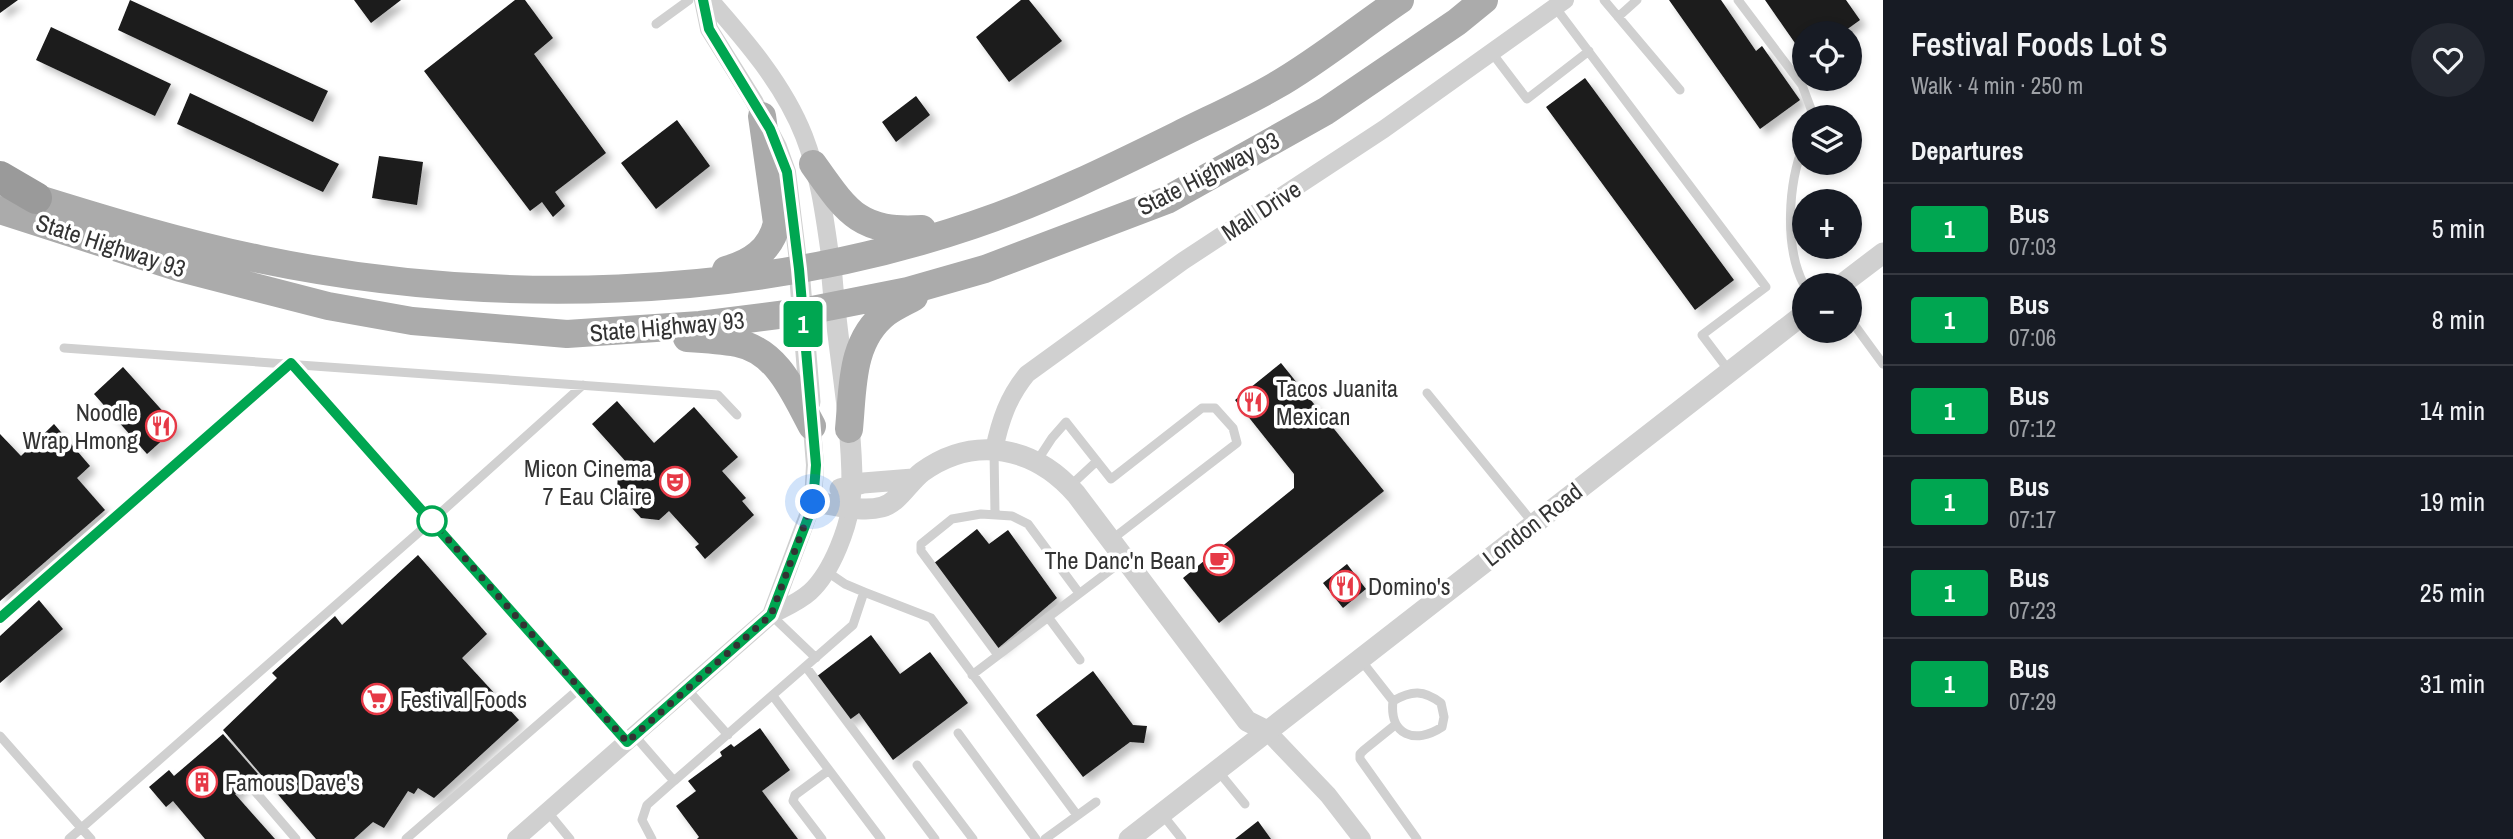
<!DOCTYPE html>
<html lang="en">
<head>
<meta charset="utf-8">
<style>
  body { margin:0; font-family:"Archivo Narrow",sans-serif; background:#242831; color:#f1f3f6; height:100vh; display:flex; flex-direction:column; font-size:26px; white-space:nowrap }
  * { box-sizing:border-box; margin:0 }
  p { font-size:23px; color:#9ea1a6 }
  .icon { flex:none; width:38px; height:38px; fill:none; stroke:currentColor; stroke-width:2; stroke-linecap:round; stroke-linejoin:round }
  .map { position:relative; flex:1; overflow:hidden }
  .details { display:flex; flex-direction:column; background:#171b24; width:630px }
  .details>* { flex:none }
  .badge { padding:0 14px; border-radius:5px; font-size:24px; line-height:46px }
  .controls { position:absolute; left:1792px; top:21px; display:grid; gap:14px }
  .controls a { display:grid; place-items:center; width:70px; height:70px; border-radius:50%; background:#171b24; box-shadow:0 4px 10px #0003; font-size:35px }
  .you { position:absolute; width:35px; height:35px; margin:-18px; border:5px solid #fff; border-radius:50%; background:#1a73e8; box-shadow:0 0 0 10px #1a73e833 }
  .map>.badge { position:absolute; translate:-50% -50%; box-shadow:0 0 0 4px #fff }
  h2 { padding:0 28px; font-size:26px; line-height:63px }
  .round { display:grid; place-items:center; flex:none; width:74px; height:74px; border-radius:37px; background:#242831 }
  .head { display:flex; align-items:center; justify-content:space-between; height:119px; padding:0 28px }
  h1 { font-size:33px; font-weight:600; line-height:52px }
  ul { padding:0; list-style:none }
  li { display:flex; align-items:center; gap:21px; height:91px; padding:0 28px; border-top:2px solid #363941 }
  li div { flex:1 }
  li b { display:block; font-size:26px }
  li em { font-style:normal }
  li .badge { min-width:77px; font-weight:700; text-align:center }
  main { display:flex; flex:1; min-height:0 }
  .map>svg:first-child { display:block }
</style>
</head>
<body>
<main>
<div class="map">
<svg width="1883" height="839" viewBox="0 0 1883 839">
  <defs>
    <filter id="shadow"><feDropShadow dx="6" dy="6" stdDeviation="3.5" flood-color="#0004"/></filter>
  </defs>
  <rect width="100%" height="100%" fill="#fff"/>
  <path fill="#1a1a1a" filter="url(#shadow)" d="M0,0H18L0,13Z
    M130,0L328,91L313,122L118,30Z
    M354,0H401L371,23Z
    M515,0H525L553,38L534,54L606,153L555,192L565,206L553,217L542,202L530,211L424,71Z
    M1021,0H1029L1062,41L1009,82L976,37Z
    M1669,0H1721L1756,51L1762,46L1800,100L1760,129Z
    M1765,0H1846L1860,20L1842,33H1804V56Z
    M51,27L171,84L155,116L36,60Z
    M1585,78L1734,280L1695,310L1546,107Z
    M190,93L339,164L323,192L177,124Z
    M916,96L930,115L896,142L882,122Z
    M677,120L710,166L656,209L621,163Z
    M379,156L423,162L417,205L372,198Z
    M1281,363L1384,491L1219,623L1183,578L1294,488V474L1235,400Z
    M123,367L177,427L147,454L94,394Z
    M617,401L654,443L694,407L738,457L722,471L746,498L742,501L754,515L705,559L695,547L699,544L669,511L659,520L641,518L617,492L618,473L628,464L592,424Z
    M54,424L90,466L77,478L105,510L0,601V434L21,456Z
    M977,529L989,544L1008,530L1057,598L996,650L933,564Z
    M418,555L487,634L462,658L519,720L434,798L418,788L414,794L408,791L384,828L373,822L354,839H316L223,730L277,678L272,673L335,616L342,625Z
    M1347,564L1366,589L1343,608L1323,583Z
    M39,600L63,629L0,683V636Z
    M871,635L900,674L930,652L968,703L893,760L859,713L848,721L816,677Z
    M1093,671L1133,725L1147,726L1144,743L1130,742L1083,777L1036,715Z
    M760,728L790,770L762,791L798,839H697L699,837L676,806L696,791L688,781L722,756L720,752L731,744L734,747Z
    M223,734L258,774L235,794L275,839H205L173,801L166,807L149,787L169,770L174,776Z
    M1258,821L1271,839H1235Z"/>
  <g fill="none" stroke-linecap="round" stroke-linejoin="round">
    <path stroke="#d0d0d0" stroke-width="9" d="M1604,0L1680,90
      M1738,0L1802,85L1814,117
      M1555,7L1766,287L1702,335L1730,372
      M1618,17L1637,0
      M656,24L689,0
      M1492,53L1527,99L1589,51
      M1804,144C1788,183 1784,247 1804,285
      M1850,319L1883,364
      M64,348L718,395L737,415
      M291,363L627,742
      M1427,393L1533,523
      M994,450L995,514
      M1037,461L1052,438L1066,422L1111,479L1202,408H1215L1233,428L1237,443L1111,540
      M1070,486L1097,461
      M864,592L931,618L1077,815
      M771,615L816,658
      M1048,617L1080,660
      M0,618L291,363
      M998,655L921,551V544L952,519L981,514L1012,516L1028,524L1079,593
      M1360,659L1393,701C1389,735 1415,745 1442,727L1444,717L1441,703C1424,690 1412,690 1393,701
      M806,667L935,839
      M972,675L1125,559
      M687,689L728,735
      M773,696L829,770L795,795L793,801L822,839
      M1395,725L1364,750L1360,754V759L1417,839
      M958,733L1036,839
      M634,735L674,781L853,625L864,592L845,584L826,571
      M0,736L91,839
      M917,765L973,839
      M829,770L881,839
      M1218,771L1245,804
      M253,789L296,839
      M547,811L570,839
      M1162,814L1182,839
      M69,839L418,533L583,385
      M406,839L580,688
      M652,839L642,820L647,805L674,781
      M1045,839L1096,802"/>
    <path stroke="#d0d0d0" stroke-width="18" d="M703,0L709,29L754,101L778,147L787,172L799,269
      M710,0C746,41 784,85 804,136C820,177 825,220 831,262
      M994,450C1000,421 1008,397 1027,374L1183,261L1384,129L1565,0
      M771,615L813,502L815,465L811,416
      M1267,731L1328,795L1362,839
      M516,839L771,615C784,608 799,602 810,592C832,572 850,525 852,495"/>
    <path stroke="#d0d0d0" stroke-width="21" d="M831,262C835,337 852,410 852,485
      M799,269L810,402
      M1841,285L1883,253
      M840,489L863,483L913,479
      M813,502C834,504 861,513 882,507C899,502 908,483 922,472C975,434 1035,447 1076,494L1247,721L1267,731
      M1129,839L1804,314"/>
    <path stroke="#ababab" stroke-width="28" d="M813,164C847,212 859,233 922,229
      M36,198C110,221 183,243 259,259C490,307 749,301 973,225C1044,201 1111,168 1178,135C1210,119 1244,104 1275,86C1316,63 1360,27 1400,0
      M0,210L180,268L328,306L412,321L567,334L700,325L802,312L908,291L985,269L1167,200L1326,111L1457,22L1484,0
      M726,270C751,263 771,250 777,223L762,116
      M687,338C704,339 721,340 737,343C778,351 794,393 812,426
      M849,429C853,389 850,341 886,313C894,307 905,302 914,297"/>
    <path stroke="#9a9a9a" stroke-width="32" d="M0,177L36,198"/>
  </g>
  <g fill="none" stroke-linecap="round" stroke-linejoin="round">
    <g stroke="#fff" stroke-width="16">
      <path id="line" d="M0,618L291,363L627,742L771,615L808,518L813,502L816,465L799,269L787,172L770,129L709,29L703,0"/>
    </g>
    <use href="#line" stroke="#00a651" stroke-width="10"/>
    <path stroke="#333" stroke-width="7" stroke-dasharray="0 12.6" d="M432,521L627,742L771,615L813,502"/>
  </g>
  <defs>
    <g id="restaurant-ring" transform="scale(1.575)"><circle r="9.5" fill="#fff" stroke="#e63946" stroke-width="1.5"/><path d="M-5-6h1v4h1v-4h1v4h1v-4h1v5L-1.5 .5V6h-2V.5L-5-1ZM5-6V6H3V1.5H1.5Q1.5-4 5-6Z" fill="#e63946"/></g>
    <g id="theatre-ring" transform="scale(1.575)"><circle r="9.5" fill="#fff" stroke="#e63946" stroke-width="1.5"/><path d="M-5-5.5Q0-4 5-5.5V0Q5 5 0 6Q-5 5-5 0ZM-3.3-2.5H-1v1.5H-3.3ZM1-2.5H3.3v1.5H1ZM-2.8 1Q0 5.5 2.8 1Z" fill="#e63946"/></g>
    <g id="cafe-ring" transform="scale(1.575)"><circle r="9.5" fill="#fff" stroke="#e63946" stroke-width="1.5"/><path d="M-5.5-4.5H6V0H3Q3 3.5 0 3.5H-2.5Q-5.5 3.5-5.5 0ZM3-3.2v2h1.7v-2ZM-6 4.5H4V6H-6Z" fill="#e63946"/></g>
    <g id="supermarket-ring" transform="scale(1.575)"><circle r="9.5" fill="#fff" stroke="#e63946" stroke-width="1.5"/><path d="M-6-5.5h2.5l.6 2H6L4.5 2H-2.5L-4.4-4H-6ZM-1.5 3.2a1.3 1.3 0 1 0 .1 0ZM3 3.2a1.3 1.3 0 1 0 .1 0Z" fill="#e63946"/></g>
    <g id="building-ring" transform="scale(1.575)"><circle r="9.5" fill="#fff" stroke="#e63946" stroke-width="1.5"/><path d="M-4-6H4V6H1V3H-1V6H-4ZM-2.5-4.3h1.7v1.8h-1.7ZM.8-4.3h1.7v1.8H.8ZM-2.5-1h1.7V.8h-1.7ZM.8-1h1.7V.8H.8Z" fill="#e63946"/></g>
  </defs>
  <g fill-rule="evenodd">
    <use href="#restaurant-ring" x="1253" y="402"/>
    <use href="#restaurant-ring" x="161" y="426"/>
    <use href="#theatre-ring" x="675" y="482"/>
    <use href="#cafe-ring" x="1219" y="560"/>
    <use href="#restaurant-ring" x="1345" y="586"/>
    <use href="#supermarket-ring" x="377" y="699"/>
    <use href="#building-ring" x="202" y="782"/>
  </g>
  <circle fill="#fff" stroke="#00a651" stroke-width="3.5" cx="432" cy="521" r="14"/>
  <g text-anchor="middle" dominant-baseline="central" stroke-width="7" stroke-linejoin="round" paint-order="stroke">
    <g font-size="24" fill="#333" stroke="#fff">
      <text transform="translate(1208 173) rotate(-27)">State Highway 93</text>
      <text transform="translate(1261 210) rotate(-33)">Mall Drive</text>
      <text transform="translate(111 245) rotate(18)">State Highway 93</text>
      <text transform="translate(667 326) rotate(-5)">State Highway 93</text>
      <text transform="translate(1532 524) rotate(-38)">London Road</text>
    </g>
    <g font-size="24" fill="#333" stroke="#fff" text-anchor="start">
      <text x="1276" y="388">Tacos Juanita<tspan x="1276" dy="28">Mexican</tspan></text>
      <text x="138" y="412" text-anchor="end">Noodle<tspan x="138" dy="28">Wrap Hmong</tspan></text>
      <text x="652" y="468" text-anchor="end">Micon Cinema<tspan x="652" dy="28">7 Eau Claire</tspan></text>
      <text x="1196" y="560" text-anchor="end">The Danc'n Bean</text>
      <text x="1368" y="586">Domino's</text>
      <text x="400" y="699">Festival Foods</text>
      <text x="225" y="782">Famous Dave's</text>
    </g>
  </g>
</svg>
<div class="controls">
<a><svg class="icon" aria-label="locate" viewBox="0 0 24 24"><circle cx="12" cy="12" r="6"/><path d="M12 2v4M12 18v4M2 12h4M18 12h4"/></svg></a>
<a><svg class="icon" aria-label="layers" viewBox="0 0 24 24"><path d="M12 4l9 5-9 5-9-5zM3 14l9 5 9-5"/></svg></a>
<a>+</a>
<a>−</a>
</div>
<div class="you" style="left:813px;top:502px"></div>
<b class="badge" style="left:803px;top:324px;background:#00a651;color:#fff">1</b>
</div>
<section class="details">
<div class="head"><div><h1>Festival Foods Lot S</h1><p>Walk · 4 min · 250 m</p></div><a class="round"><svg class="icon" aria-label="heart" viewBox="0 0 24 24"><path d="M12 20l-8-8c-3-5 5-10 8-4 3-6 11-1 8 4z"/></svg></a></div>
<h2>Departures</h2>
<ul>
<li><span class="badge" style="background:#00a651;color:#fff">1</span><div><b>Bus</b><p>07:03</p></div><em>5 min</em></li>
<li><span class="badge" style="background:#00a651;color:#fff">1</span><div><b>Bus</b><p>07:06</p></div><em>8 min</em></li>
<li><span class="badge" style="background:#00a651;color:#fff">1</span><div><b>Bus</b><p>07:12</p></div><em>14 min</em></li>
<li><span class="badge" style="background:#00a651;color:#fff">1</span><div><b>Bus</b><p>07:17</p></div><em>19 min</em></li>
<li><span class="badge" style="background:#00a651;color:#fff">1</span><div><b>Bus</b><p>07:23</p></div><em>25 min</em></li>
<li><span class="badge" style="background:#00a651;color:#fff">1</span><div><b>Bus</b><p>07:29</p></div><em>31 min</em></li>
</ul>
</section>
</main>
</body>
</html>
